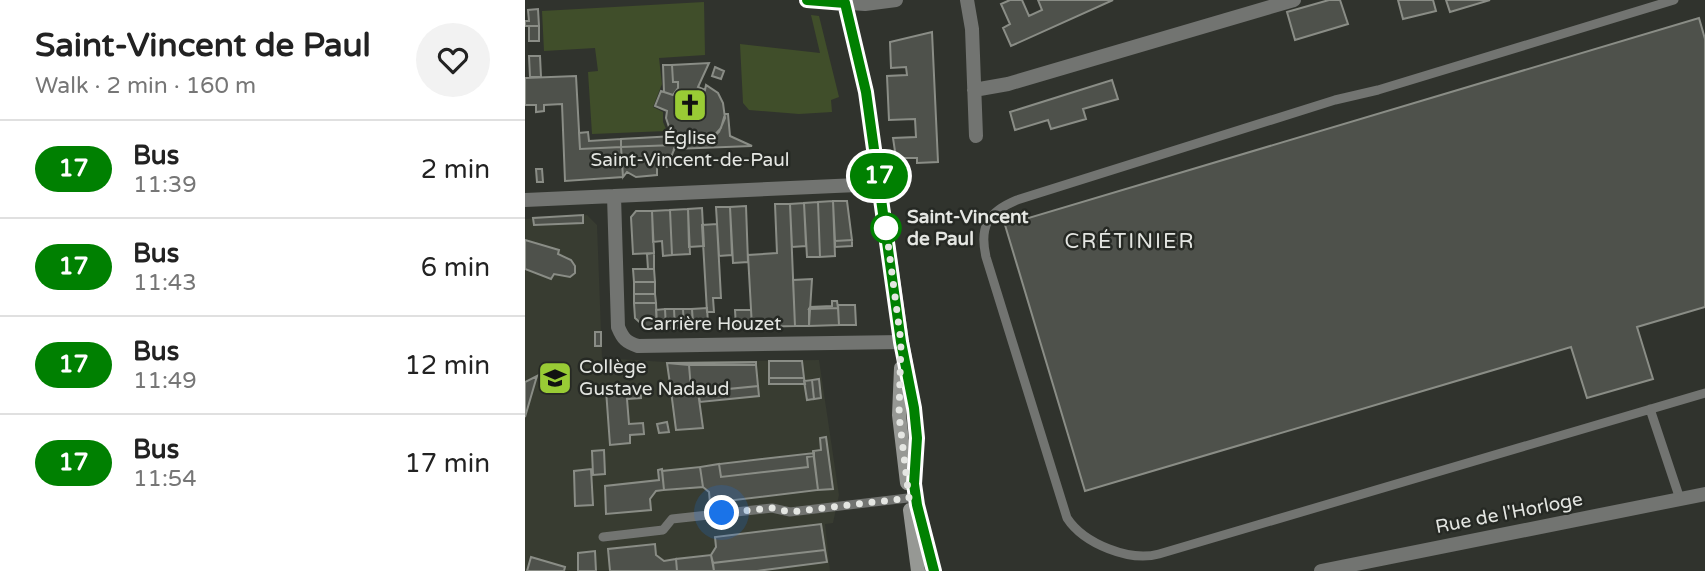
<!DOCTYPE html>
<html lang="en">
<head>
<meta charset="utf-8">
<style>
  body { margin:0; font-family:"Varela Round",sans-serif; background:#f2f2f2; color:#222; height:100vh; display:flex; flex-direction:column; font-size:26px; white-space:nowrap }
  * { box-sizing:border-box; margin:0 }
  p { font-size:23px; color:#767676 }
  .icon { flex:none; width:38px; height:38px; fill:none; stroke:currentColor; stroke-width:2; stroke-linecap:round; stroke-linejoin:round }
  .map { position:relative; flex:1; overflow:hidden }
  .side { display:flex; flex-direction:column; background:#fff; width:525px }
  .side>* { flex:none }
  .badge { padding:0 14px; border-radius:23px; font-size:24px; line-height:46px }
  .you { position:absolute; width:35px; height:35px; margin:-18px; border:5px solid #fff; border-radius:50%; background:#1a73e8; box-shadow:0 0 0 10px #1a73e833 }
  .map>.badge { position:absolute; translate:-50% -50%; box-shadow:0 0 0 4px #fff }
  .round { display:grid; place-items:center; flex:none; width:74px; height:74px; border-radius:37px; background:#f2f2f2 }
  .overview { display:flex; align-items:center; justify-content:space-between; height:119px; padding:0 35px }
  h1 { font-size:33px; font-weight:800; line-height:52px }
  ul { padding:0; list-style:none }
  li { display:flex; align-items:center; gap:21px; height:98px; padding:0 35px; border-top:2px solid #e0e0e0 }
  li div { flex:1 }
  li b { display:block; font-size:26px }
  li em { font-style:normal }
  li .badge { min-width:77px; font-weight:700; text-align:center }
  main { display:flex; flex:1; min-height:0 }
  .map>svg:first-child { display:block }
</style>
</head>
<body>
<main>
<section class="side">
<div class="overview"><div><h1>Saint-Vincent de Paul</h1><p>Walk · 2 min · 160 m</p></div><a class="round"><svg class="icon" aria-label="heart" viewBox="0 0 24 24"><path d="M12 20l-8-8c-3-5 5-10 8-4 3-6 11-1 8 4z"/></svg></a></div>
<ul>
<li><span class="badge" style="background:#008001;color:#fff">17</span><div><b>Bus</b><p>11:39</p></div><em>2 min</em></li>
<li><span class="badge" style="background:#008001;color:#fff">17</span><div><b>Bus</b><p>11:43</p></div><em>6 min</em></li>
<li><span class="badge" style="background:#008001;color:#fff">17</span><div><b>Bus</b><p>11:49</p></div><em>12 min</em></li>
<li><span class="badge" style="background:#008001;color:#fff">17</span><div><b>Bus</b><p>11:54</p></div><em>17 min</em></li>
</ul>
</section>
<div class="map">
<svg width="1180" height="571" viewBox="0 0 1180 571">
  <rect width="100%" height="100%" fill="#30332d"/>
  <path fill="#383c31" d="M62,215L72,225L77,358L140,362L294,360L314,495L308,523L300,524L305,571H0V219Z"/>
  <path fill="#404e2a" d="M179,2L180,55L134,58L137,84L128,107L138,112V122L142,131L67,134L63,72L73,71L70,48L19,51L17,11Z
    M286,15L294,16L314,97L306,100L307,112L274,114L224,110L218,103L215,44L295,53Z"/>
  <path fill="#4e514b" stroke="#8a8d86" stroke-width="2" d="M485,0H497L504,16L517,10L513,0H588L486,46L478,28L485,24L476,4Z
    M804,0H815L823,24L770,40L762,12Z
    M873,0H908L911,11L878,19Z
    M921,0H965L925,12Z
    M13,9L14,26H0V21H4L3,10Z
    M1174,18L1180,39V307L1112,327L1128,379L1062,398L1046,347L560,491L480,225Z
    M4,26H14V41H4Z
    M407,32L413,162L392,163V158H371L368,138L391,137L390,119L364,120L362,76L382,75L381,67L366,68L365,42Z
    M4,56H15L16,77H5Z
    M184,63L173,87L180,90L181,85L193,93L198,103L200,118L194,132L186,139L175,143H164L159,141L160,137L155,135L153,138L145,130L141,118L142,111L130,106L136,91L148,95L153,88V82H148L147,65Z
    M138,65H147L148,82H153V88L148,95L139,92Z
    M190,67L199,71L196,79L187,76Z
    M51,76L55,149L96,147L98,177L40,181L37,104L19,105V111L11,112V105H0V78Z
    M587,80L593,99L558,109L561,119L526,129L523,120L490,130L485,112Z
    M200,114H203L205,136L227,146L149,149L155,135L160,137L159,141L164,143H175L186,139L196,128Z
    M63,132L64,141L96,139V147L55,149L54,133Z
    M150,136L153,138L151,145L96,147V139Z
    M151,145L142,167H132V175L111,177L102,172L98,177L96,147Z
    M11,169H17L18,182H12Z
    M308,201L310,256L295,257L293,202Z
    M308,201H322L327,240L310,241Z
    M293,202L295,257H282L279,203Z
    M279,203L281,246L267,247L265,204Z
    M250,204H265L270,326L227,327L223,255L252,253Z
    M221,206L223,262L208,263L205,207Z
    M191,207H205L207,255L194,256Z
    M177,208L179,246L164,247L163,209Z
    M163,209L165,254L147,255L145,210Z
    M145,210L147,255L138,256L137,241L128,242L127,211Z
    M111,211H127L129,253L108,254L106,217Z
    M58,215V223L9,225L8,218Z
    M192,224L196,298H188L189,312H182L177,225Z
    M0,240L34,250L33,254L46,260L50,266V273L45,277L29,274L26,279L0,269Z
    M327,240V246L310,247V241Z
    M129,253V269H123L122,254Z
    M108,269H129L130,282H109Z
    M287,279L284,326H270L268,280Z
    M109,282H130V294H109Z
    M109,294H130L131,303H109Z
    M307,301H312L313,308L284,309L285,307L307,306Z
    M109,303H131L132,328H121L110,318Z
    M313,305H330L331,325H314Z
    M182,308L183,323H168L167,309Z
    M313,308L314,325L284,326V309Z
    M140,309L141,328H132L131,310Z
    M140,309H149L150,328H141Z
    M149,309H158L159,328H150Z
    M158,309H167L168,328H159Z
    M210,310H226L227,327H211Z
    M70,332H76V346H70Z
    M244,361H277L279,378H244Z
    M231,362V365L143,363Z
    M142,363L164,365L166,389L146,391Z
    M164,365H231L233,386L173,392L178,428L151,430L146,391L166,389Z
    M12,376L0,417V382Z
    M244,378H279L280,384H244Z
    M294,379L296,398L289,399L287,380Z
    M287,380L289,399L282,400L279,381Z
    M233,386L234,396L175,402L173,392Z
    M115,387L116,398L102,399L104,424L118,423L119,434L105,435V443L85,445L81,390Z
    M142,422L144,432L134,433L132,424Z
    M301,437L308,489L293,490L288,451L296,450L295,438Z
    M79,450L80,474L68,475L67,451Z
    M289,453V456L282,457L283,467L196,477L194,464Z
    M289,456L293,490L185,503L184,492L178,487L175,467L194,464L196,477L283,467L282,457Z
    M175,467L178,487L139,490L137,471Z
    M66,469L68,505L50,506L49,471Z
    M137,469L139,490L131,491L125,499L126,510L81,514L80,486L134,480L133,470Z
    M296,524L300,550L188,563L186,555L191,547L190,537Z
    M130,544L131,555L139,561L151,559L152,571H85L83,549Z
    M300,550L302,562L232,571H189L188,563Z
    M70,551L71,571H53V553Z
    M186,555L189,571H152L151,559Z
    M6,557L40,567L39,571H2Z"/>
  <g fill="none" stroke-linecap="round" stroke-linejoin="round">
    <path stroke="#727471" stroke-width="9" d="M1149,0L853,90L810,100L492,200C463,212 454,226 461,257L542,518C559,544 605,562 634,554L1180,393
      M1125,409L1155,499
      M78,537L138,530L147,519L247,508L265,512L391,497"/>
    <path stroke="#727471" stroke-width="14" d="M281,0L340,4L371,0
      M442,0L447,29L451,136
      M449,90L483,84L769,0
      M89,196L93,327C98,339 101,342 113,346L377,342
      M0,200L355,184
      M796,571L1180,494"/>
    <path stroke="#969894" stroke-width="14" d="M319,0L341,91L377,342L389,408L392,438L389,484L392,505L408,571
      M376,368L374,415L382,483
      M385,510L393,571"/>
  </g>
  <g fill="none" stroke-linecap="round" stroke-linejoin="round">
    <g stroke="#fff" stroke-width="16">
      <path id="line" d="M282,0L320,3L341,92L376,342L389,408L392,438L389,484L392,505L409,571"/>
    </g>
    <use href="#line" stroke="#008001" stroke-width="10"/>
    <path stroke="#e4e6e2" stroke-width="7" stroke-dasharray="0 12.6" d="M197,513L247,508L265,512L384,498L374,415L376,342L361,228"/>
  </g>
  <defs>
    <g id="church-square" transform="scale(1.75)"><rect x="-9" y="-9" width="18" height="18" rx="4" fill="#99cb35" stroke="#262924"/><path d="M-1.2-6h2.4v3.5h3.3v2.4h-3.3V6h-2.4V-.1h-3.3v-2.4h3.3Z" fill="#111"/></g>
    <g id="school-square" transform="scale(1.75)"><rect x="-9" y="-9" width="18" height="18" rx="4" fill="#99cb35" stroke="#262924"/><path d="M0-5L7-2L0 1L-7-2ZM-4 1L0 2.5L4 1V4Q0 6-4 4Z" fill="#111"/></g>
  </defs>
  <g fill-rule="evenodd">
    <use href="#church-square" x="165" y="105"/>
    <use href="#school-square" x="30" y="378"/>
  </g>
  <circle fill="#fff" stroke="#008001" stroke-width="3.5" cx="361" cy="228" r="14"/>
  <g text-anchor="middle" dominant-baseline="central" stroke-width="5" stroke-linejoin="round" paint-order="stroke">
    <g font-size="19" fill="#e4e6e2" stroke="#262924">
      <text x="165" y="138">Église<tspan x="165" dy="22">Saint-Vincent-de-Paul</tspan></text>
      <text x="54" y="367" text-anchor="start">Collège<tspan x="54" dy="22">Gustave Nadaud</tspan></text>
    </g>
    <g font-size="19" font-weight="bold" fill="#e4e6e2" stroke="#262924" text-anchor="start">
      <text x="382" y="217">Saint-Vincent<tspan x="382" dy="22">de Paul</tspan></text>
    </g>
    <g font-size="19" fill="#e4e6e2" stroke="#262924">
      <text x="186" y="324">Carrière Houzet</text>
      <text transform="translate(984 513) rotate(-11)">Rue de l'Horloge</text>
    </g>
    <g font-size="21" letter-spacing="2" fill="#e4e6e2" stroke="#262924">
      <text x="605" y="241">CRÉTINIER</text>
    </g>
  </g>
</svg>
<div class="you" style="left:197px;top:513px"></div>
<b class="badge" style="left:354px;top:176px;background:#008001;color:#fff">17</b>
</div>
</main>
</body>
</html>
